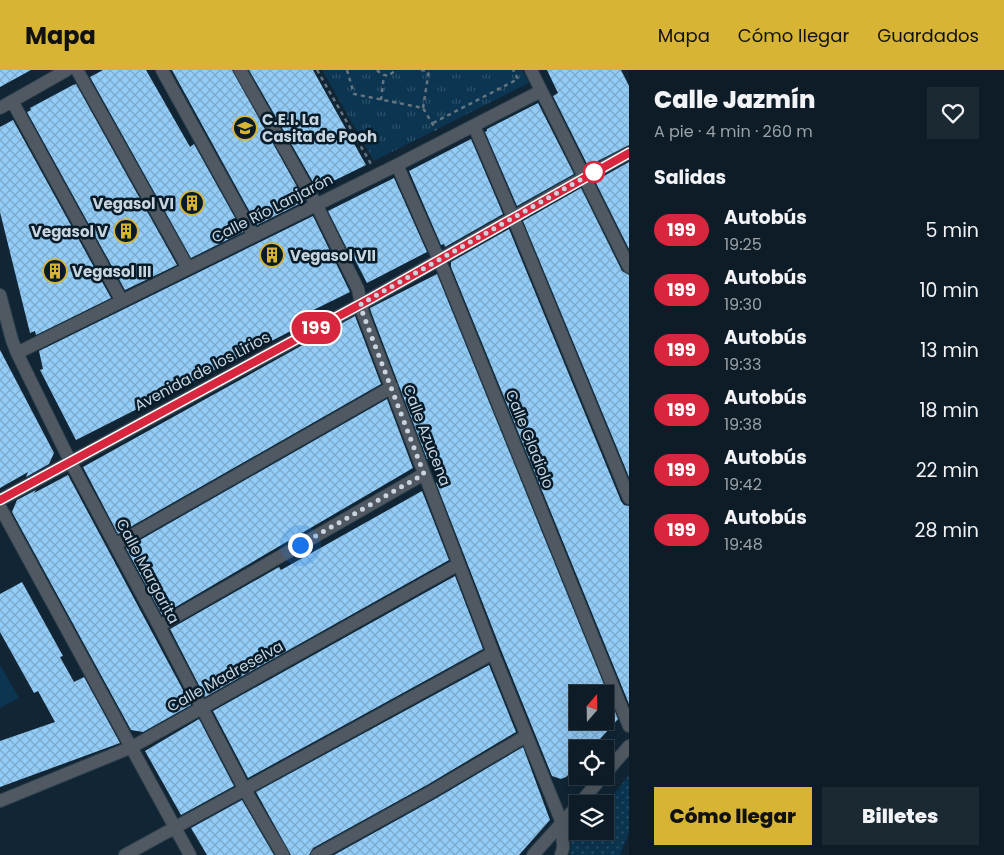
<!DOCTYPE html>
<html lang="es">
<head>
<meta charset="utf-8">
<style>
  body { margin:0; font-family:Poppins,sans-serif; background:#1b2933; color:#f1f3f6; height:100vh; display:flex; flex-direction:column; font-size:19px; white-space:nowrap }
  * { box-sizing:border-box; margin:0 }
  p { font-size:16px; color:#9aa1a7 }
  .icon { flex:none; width:28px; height:28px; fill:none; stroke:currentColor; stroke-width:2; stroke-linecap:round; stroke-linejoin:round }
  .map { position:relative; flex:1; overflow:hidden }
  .panel { display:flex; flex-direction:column; background:#0d1c27; width:375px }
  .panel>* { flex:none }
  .badge { padding:0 10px; border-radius:16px; font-size:18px; line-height:32px }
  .needle { width:32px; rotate:20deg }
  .tools { position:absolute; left:569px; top:615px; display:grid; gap:10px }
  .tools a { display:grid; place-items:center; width:45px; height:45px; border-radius:0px; background:#0d1c27; box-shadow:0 5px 20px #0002,0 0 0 1px #2d3a44; font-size:25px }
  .you { position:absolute; width:25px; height:25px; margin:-12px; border:4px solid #fff; border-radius:50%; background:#1a73e8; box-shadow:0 0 0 8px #1a73e833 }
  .map>.badge { position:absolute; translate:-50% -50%; box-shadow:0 0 0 2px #fff }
  h2 { padding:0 25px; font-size:19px; line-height:45px }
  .round { display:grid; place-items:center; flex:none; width:52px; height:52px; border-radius:0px; background:#1b2933 }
  .overview { display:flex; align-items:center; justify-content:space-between; height:85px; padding:0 25px }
  h1 { font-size:24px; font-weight:800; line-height:38px }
  .cta { display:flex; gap:10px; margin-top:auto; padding:10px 25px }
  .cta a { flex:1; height:58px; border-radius:0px; background:#d8b434; color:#111; font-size:20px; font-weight:800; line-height:58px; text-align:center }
  .cta a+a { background:#1b2933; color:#f1f3f6 }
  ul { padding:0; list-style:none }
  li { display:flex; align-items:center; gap:15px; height:60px; padding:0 25px }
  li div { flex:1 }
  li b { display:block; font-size:19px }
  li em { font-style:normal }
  li .badge { min-width:55px; font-weight:700; text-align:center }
  header { display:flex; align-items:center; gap:30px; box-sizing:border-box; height:70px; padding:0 25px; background:#d8b434; color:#111 }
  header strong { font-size:24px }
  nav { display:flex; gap:28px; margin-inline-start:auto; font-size:18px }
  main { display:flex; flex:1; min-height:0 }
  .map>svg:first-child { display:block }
</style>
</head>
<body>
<header>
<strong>Mapa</strong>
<nav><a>Mapa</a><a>Cómo llegar</a><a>Guardados</a></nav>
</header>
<main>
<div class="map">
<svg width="629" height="785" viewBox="0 0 629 785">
  <defs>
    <pattern id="grass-dots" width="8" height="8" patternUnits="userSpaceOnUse" patternTransform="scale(1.25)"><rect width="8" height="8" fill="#0b3550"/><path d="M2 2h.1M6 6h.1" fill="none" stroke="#2d5169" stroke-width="1.8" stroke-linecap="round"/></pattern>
    <pattern id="park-tufts" width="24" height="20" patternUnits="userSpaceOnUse" patternTransform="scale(1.25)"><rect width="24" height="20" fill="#0b3550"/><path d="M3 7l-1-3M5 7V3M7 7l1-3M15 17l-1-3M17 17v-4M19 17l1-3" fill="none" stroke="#2d5169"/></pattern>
    <pattern id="building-cross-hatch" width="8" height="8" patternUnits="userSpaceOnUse" patternTransform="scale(1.25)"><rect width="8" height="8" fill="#92ccf7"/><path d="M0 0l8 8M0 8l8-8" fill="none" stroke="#7ca9ca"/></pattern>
  </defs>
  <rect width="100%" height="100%" fill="#112534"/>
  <path fill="url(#grass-dots)" d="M629,705V762L620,785H570L573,757L577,752L578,761H605V735Z"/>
  <path fill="url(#park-tufts)" d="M322,0H522L529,13L374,91Z"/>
  <path fill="#0b3550" d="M0,595L19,628L0,638Z"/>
  <path fill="url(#building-cross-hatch)" fill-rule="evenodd" d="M0,0H31L0,17Z
    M103,0H146L190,77L194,74L243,162L191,188L90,7Z
    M172,0H232L305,131L257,155Z
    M249,0H313L366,95L317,119Z
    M547,0H621L629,16V75L588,96L553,26L558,23Z
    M76,14L177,195L125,220L27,42L31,40L30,38L73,15Z
    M538,33L574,104L517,136L485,62L487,61V59Z
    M13,50L111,228L36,265L35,261L30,263L0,142V57Z
    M471,69L503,144L445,177L444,174L441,175L409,101Z
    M629,92V179L595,111Z
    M394,108L427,182L367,213L352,184V189L328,141Z
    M581,118L622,201L629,205V407L523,151Z
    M313,146L350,222L291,251L295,259L76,370L40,300L43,299L39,281Z
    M509,159L621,431L624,435L629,436V634L451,197V192Z
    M437,204L618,649L591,679H578V695L566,707L561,709L552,706L501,580L436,413L439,411L430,388L427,389L371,242L370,238ZM578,624H605V651H578Z
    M355,246L381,314L118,464L83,397Z
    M0,280L54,383L49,394L26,407L28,402L0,418Z
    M387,329L413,398L162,545L126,478Z
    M68,405L191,635L143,662L131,660L12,442L17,430L36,420L34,423Z
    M422,421L449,490L205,627L170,559L279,497L281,500Z
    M455,506L483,579L248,708L213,641Z
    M22,512L63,586L60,587L74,612L84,607L120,673L0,717V671L55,652L38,621L34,623L0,562V524Z
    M489,595L516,662L427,715L313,778L309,785H291L256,722Z
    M199,649L234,716L181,745L145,681Z
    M523,677L550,750L519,785H334L435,729Z
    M242,730L274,785H207L191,758Z"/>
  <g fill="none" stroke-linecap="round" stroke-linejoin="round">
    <g stroke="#2e414f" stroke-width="14">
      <path id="street" d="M77,0L188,198
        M162,0L254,166
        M240,0L316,134L358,219L363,244L493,583L562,753L563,778L561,785
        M531,0L629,197
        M12,31L122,231
        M0,38L67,0
        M474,56L513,147L629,428
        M397,95L444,201L629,656
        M0,225L12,270L17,283L70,391L159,556L245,720L283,785
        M17,283L397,95L541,21
        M0,430L372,228L570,115L629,83
        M0,437L190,785
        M115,475L392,317
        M159,556L424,404
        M605,704L629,676
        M0,731L132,677L459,494
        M579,734L603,706
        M125,785L493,583
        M317,785L431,722L526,666
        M533,785L578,735"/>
    </g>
    <path stroke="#647481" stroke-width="2.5" stroke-dasharray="4 4" stroke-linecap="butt" d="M317,0L371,94
      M347,0L354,24L423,38L436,60
      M377,0L381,4L388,6L396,0
      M421,0L429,1
      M381,30L384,5
      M423,38L429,0
      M433,53L518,9L513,0"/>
    <use href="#street" stroke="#505961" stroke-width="12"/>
  </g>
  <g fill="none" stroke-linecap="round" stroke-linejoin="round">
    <g stroke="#fff" stroke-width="11">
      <path id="line" d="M0,430L372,228L629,83"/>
    </g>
    <use href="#line" stroke="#d7263d" stroke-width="8"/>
    <path stroke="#c8d4de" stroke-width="5" stroke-dasharray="0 9" d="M300,475L424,404L363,244L361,234L594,102"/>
  </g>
  <defs>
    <g id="school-ring" transform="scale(1.25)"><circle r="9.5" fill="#071b29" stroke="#d8b434" stroke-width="1.5"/><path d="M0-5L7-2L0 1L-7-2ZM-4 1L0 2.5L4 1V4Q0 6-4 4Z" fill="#d8b434"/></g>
    <g id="building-ring" transform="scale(1.25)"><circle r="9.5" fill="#071b29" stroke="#d8b434" stroke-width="1.5"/><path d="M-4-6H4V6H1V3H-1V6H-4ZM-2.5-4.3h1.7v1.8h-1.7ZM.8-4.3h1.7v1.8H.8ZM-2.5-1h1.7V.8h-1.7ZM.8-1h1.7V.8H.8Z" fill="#d8b434"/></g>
  </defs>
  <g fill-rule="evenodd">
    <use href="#school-ring" x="245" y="58"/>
    <use href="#building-ring" x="192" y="133"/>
    <use href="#building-ring" x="126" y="161"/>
    <use href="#building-ring" x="272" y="185"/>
    <use href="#building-ring" x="55" y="201"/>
  </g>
  <circle fill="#fff" stroke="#d7263d" stroke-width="2.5" cx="594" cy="102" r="10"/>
  <g text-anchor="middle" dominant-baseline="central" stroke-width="5" stroke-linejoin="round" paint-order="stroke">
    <g font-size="15" font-weight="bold" fill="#c8d4de" stroke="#071b29" text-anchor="start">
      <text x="262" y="49">C.E.I. La<tspan x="262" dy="17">Casita de Pooh</tspan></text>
      <text x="174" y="133" text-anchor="end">Vegasol VI</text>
      <text x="108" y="161" text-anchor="end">Vegasol V</text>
      <text x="290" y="185">Vegasol VII</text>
      <text x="72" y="201">Vegasol III</text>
    </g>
    <g font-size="15" fill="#c8d4de" stroke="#071b29">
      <text transform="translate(272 138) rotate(-27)">Calle Río Lanjarón</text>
      <text transform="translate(202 301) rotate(-28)">Avenida de los Lirios</text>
      <text transform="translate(427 365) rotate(69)">Calle Azucena</text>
      <text transform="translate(530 369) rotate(68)">Calle Gladiolo</text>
      <text transform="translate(148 501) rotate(62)">Calle Margarita</text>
      <text transform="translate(225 606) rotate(-29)">Calle Madreselva</text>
    </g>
  </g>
</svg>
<div class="tools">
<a><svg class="needle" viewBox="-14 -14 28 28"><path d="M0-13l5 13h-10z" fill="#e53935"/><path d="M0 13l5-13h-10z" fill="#9aa1a7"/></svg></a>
<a><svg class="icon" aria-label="locate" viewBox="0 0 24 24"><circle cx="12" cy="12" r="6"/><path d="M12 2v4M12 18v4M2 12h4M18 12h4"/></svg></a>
<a><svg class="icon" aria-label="layers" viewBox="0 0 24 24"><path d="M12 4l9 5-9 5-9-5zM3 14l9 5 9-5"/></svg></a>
</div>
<div class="you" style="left:300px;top:475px"></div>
<b class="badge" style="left:316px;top:258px;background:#d7263d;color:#fff">199</b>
</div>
<section class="panel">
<div class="overview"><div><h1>Calle Jazmín</h1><p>A pie · 4 min · 260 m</p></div><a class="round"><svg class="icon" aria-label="heart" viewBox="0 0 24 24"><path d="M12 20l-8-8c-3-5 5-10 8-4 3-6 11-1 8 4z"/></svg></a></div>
<h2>Salidas</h2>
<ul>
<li><span class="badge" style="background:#d7263d;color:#fff">199</span><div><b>Autobús</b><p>19:25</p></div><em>5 min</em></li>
<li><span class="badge" style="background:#d7263d;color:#fff">199</span><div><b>Autobús</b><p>19:30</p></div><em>10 min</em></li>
<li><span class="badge" style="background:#d7263d;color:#fff">199</span><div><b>Autobús</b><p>19:33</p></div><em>13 min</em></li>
<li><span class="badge" style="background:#d7263d;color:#fff">199</span><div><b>Autobús</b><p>19:38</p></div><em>18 min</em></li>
<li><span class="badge" style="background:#d7263d;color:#fff">199</span><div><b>Autobús</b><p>19:42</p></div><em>22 min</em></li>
<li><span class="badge" style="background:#d7263d;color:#fff">199</span><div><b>Autobús</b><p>19:48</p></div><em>28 min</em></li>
</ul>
<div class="cta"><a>Cómo llegar</a><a>Billetes</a></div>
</section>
</main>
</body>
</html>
